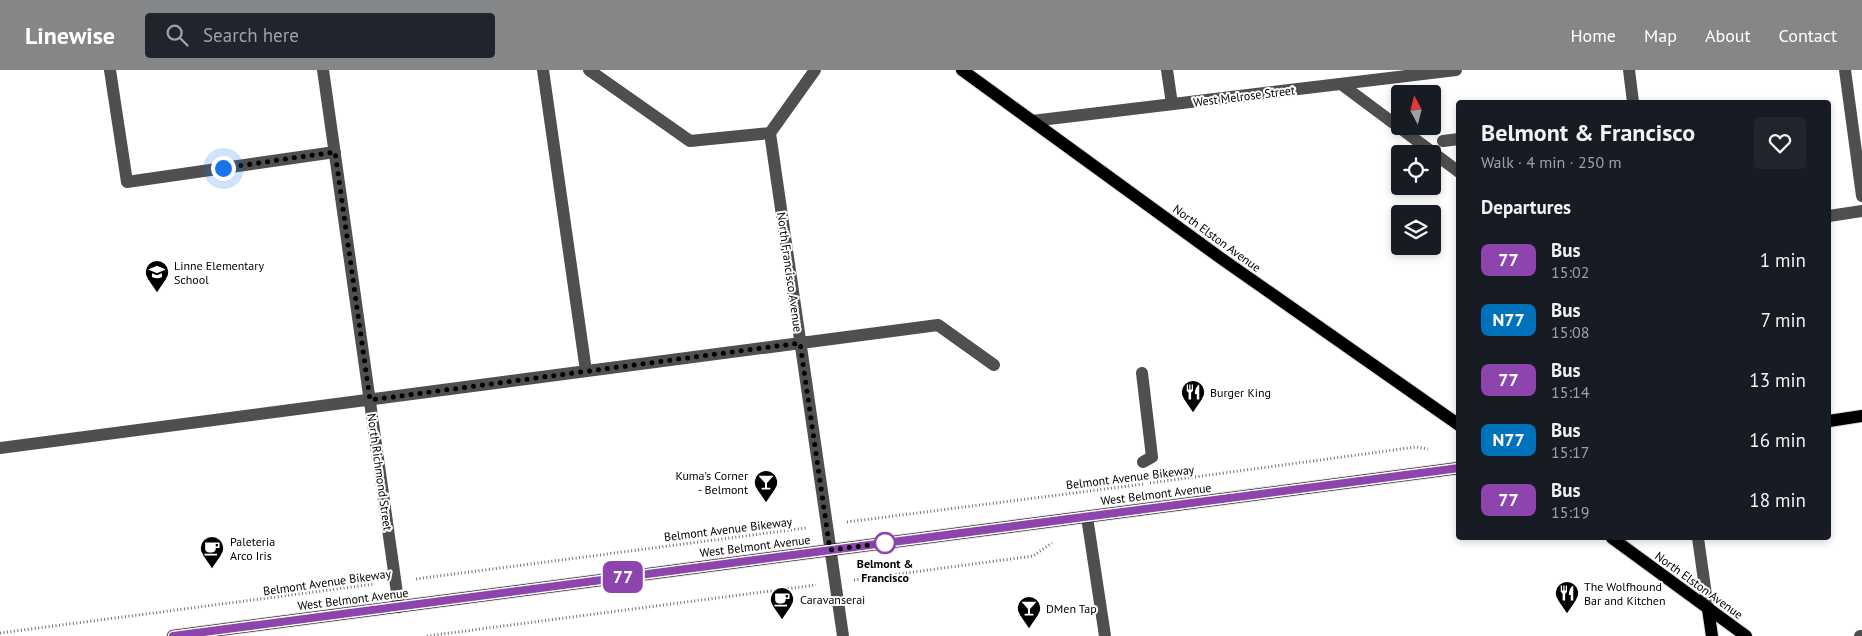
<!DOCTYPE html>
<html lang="en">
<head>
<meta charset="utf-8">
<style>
  body { margin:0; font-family:"PT Sans",sans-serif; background:#20242c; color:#f1f3f6; height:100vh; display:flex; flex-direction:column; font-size:19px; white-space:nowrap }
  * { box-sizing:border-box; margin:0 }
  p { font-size:16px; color:#9ea1a6 }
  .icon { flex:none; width:28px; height:28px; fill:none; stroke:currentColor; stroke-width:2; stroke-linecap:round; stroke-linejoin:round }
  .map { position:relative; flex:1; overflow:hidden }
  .details { position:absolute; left:1456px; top:30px; width:375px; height:440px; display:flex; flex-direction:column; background:#171b24; border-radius:5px; box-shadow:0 2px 8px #0003 }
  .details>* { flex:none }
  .badge { padding:0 10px; border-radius:8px; font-size:18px; line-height:32px }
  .needle { width:32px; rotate:353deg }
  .tools { position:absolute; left:1391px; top:15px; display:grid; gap:10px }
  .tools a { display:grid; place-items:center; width:50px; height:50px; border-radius:5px; background:#171b24; box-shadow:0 2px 8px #0003; font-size:25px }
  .you { position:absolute; width:25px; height:25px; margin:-12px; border:4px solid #fff; border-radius:50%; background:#1a73e8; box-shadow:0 0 0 8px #1a73e833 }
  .map>.badge { position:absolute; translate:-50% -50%; box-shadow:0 0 0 2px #fff }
  h2 { padding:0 25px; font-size:19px; line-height:45px }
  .round { display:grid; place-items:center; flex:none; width:52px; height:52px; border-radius:5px; background:#20242c }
  .summary { display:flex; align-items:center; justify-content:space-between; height:85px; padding:0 25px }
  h1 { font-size:24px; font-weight:700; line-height:38px }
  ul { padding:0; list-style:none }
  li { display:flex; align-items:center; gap:15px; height:60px; padding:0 25px }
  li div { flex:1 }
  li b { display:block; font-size:19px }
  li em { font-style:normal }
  li .badge { min-width:55px; font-weight:700; text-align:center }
  header { display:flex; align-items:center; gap:30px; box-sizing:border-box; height:70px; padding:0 25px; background:#858687; color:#fff }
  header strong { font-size:24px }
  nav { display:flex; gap:28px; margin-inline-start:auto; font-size:18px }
  .search { width:350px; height:45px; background:#20242c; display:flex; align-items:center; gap:12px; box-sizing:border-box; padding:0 18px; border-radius:5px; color:#9ea1a6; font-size:19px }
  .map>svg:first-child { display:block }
</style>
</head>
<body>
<header>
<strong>Linewise</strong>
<div class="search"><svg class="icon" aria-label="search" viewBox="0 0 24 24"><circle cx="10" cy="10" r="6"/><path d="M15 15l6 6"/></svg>Search here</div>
<nav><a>Home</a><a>Map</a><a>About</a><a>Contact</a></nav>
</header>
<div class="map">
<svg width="1862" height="566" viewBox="0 0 1862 566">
  <rect width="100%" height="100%" fill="#fff"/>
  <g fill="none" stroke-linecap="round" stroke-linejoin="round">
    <g stroke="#dbdbdb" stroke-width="14">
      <path id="major" d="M962,0L1222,189L1459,355
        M1829,351L1862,346
        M1612,468L1746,566
        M1708,539L1712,566
        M173,566L1459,398"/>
    </g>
    <path stroke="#717171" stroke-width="3" stroke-dasharray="1 2.5" stroke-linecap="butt" d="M1150,413L1416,377L1428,379
      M847,452L1144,414
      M416,509L806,458
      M854,510L1033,486L1052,473
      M0,563L375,514
      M427,566L816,515"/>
    <path stroke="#4f4f4f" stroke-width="12" d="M110,0L127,112L335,82
      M323,0L399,537
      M543,0L586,301
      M589,0L690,71L770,63
      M815,0L770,63L843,566
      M1167,0L1172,34
      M1629,0L1633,32
      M1845,0L1862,126
      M1341,14L1459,102
      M1032,51L1456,0
      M1443,71L1459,69
      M1829,146L1862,141
      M1142,303L1152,387L1143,392
      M0,378L938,255L994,295
      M1087,447L1105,566
      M1698,468L1708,539
      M1860,566H1862"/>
    <use href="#major" stroke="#000" stroke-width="12"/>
  </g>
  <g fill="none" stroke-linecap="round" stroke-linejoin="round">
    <g stroke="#fff" stroke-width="11">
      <path id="line" d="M173,566L1459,398"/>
    </g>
    <use href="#line" stroke="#8e44ad" stroke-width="8"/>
    <path stroke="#000" stroke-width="5" stroke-dasharray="0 9" d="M223,98L335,82L370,330L800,273L830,480L885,473"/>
  </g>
  <defs>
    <g id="school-pin" transform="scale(1.25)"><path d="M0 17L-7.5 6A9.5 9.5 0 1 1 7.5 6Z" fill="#000" stroke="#fff"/><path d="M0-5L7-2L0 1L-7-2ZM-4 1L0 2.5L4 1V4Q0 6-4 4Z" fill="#fff"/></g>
    <g id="restaurant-pin" transform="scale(1.25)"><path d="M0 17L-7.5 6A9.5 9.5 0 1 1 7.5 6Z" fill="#000" stroke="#fff"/><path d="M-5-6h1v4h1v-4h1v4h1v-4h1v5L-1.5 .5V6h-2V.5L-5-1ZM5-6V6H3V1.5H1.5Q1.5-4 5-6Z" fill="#fff"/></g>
    <g id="bar-pin" transform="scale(1.25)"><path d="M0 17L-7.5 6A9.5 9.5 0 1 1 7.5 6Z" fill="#000" stroke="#fff"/><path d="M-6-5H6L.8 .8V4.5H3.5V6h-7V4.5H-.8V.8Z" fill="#fff"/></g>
    <g id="cafe-pin" transform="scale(1.25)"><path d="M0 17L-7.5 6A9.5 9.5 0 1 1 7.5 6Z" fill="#000" stroke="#fff"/><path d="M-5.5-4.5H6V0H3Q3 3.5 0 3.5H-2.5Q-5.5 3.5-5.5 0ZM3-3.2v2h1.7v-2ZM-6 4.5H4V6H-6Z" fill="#fff"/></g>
  </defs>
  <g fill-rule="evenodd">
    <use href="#school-pin" x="157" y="202"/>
    <use href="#restaurant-pin" x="1193" y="322"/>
    <use href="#bar-pin" x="766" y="412"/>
    <use href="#cafe-pin" x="212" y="478"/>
    <use href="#restaurant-pin" x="1567" y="523"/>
    <use href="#cafe-pin" x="782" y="529"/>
    <use href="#bar-pin" x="1029" y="538"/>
  </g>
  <circle fill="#fff" stroke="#8e44ad" stroke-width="2.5" cx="885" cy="473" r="10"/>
  <g text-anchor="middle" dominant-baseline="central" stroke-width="4" stroke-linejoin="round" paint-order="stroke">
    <g font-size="12" fill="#000" stroke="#fff">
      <text transform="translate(1244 26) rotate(-7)">West Melrose Street</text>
      <text transform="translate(1217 168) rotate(36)">North Elston Avenue</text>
      <text transform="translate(790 202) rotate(82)">North Francisco Avenue</text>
      <text transform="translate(380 402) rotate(82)">North Richmond Street</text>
      <text transform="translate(1130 407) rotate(-7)">Belmont Avenue Bikeway</text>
      <text transform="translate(1156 424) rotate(-7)">West Belmont Avenue</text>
      <text transform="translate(728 459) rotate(-7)">Belmont Avenue Bikeway</text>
      <text transform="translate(755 476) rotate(-7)">West Belmont Avenue</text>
      <text transform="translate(327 512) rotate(-8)">Belmont Avenue Bikeway</text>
      <text transform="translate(1699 515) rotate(36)">North Elston Avenue</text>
      <text transform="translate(353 529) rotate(-7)">West Belmont Avenue</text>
    </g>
    <g font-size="12" fill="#000" stroke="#fff" text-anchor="start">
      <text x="174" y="195">Linne Elementary<tspan x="174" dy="14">School</tspan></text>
      <text x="1210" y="322">Burger King</text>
      <text x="748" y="405" text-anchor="end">Kuma’s Corner<tspan x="748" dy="14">- Belmont</tspan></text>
      <text x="230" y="471">Paleteria<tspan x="230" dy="14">Arco Iris</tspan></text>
      <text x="1584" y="516">The Wolfhound<tspan x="1584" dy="14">Bar and Kitchen</tspan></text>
      <text x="800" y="529">Caravanserai</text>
      <text x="1046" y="538">DMen Tap</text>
    </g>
    <g font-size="12" font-weight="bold" fill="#000" stroke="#fff">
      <text x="885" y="493">Belmont &amp;<tspan x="885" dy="14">Francisco</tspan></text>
    </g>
  </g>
</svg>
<div class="tools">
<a><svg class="needle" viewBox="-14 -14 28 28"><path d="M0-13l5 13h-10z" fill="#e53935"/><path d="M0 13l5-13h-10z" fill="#9ea1a6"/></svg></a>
<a><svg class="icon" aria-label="locate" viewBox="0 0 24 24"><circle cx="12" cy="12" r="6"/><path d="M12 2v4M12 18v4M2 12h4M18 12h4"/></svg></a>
<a><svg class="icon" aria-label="layers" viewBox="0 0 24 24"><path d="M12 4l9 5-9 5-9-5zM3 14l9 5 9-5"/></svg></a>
</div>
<div class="you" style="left:223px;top:98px"></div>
<b class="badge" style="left:623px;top:507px;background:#8e44ad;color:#fff">77</b>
<section class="details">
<div class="summary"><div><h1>Belmont &amp; Francisco</h1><p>Walk · 4 min · 250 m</p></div><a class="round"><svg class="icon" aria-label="heart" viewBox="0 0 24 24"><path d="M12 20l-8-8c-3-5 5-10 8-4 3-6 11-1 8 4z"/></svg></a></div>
<h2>Departures</h2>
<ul>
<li><span class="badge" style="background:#8e44ad;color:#fff">77</span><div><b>Bus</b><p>15:02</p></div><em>1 min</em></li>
<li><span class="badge" style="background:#0072bc;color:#fff">N77</span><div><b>Bus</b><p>15:08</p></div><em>7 min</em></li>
<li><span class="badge" style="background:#8e44ad;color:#fff">77</span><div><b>Bus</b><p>15:14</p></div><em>13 min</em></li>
<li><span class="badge" style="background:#0072bc;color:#fff">N77</span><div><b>Bus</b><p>15:17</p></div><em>16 min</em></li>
<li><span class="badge" style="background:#8e44ad;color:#fff">77</span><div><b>Bus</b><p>15:19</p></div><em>18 min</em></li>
</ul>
</section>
</div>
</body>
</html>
